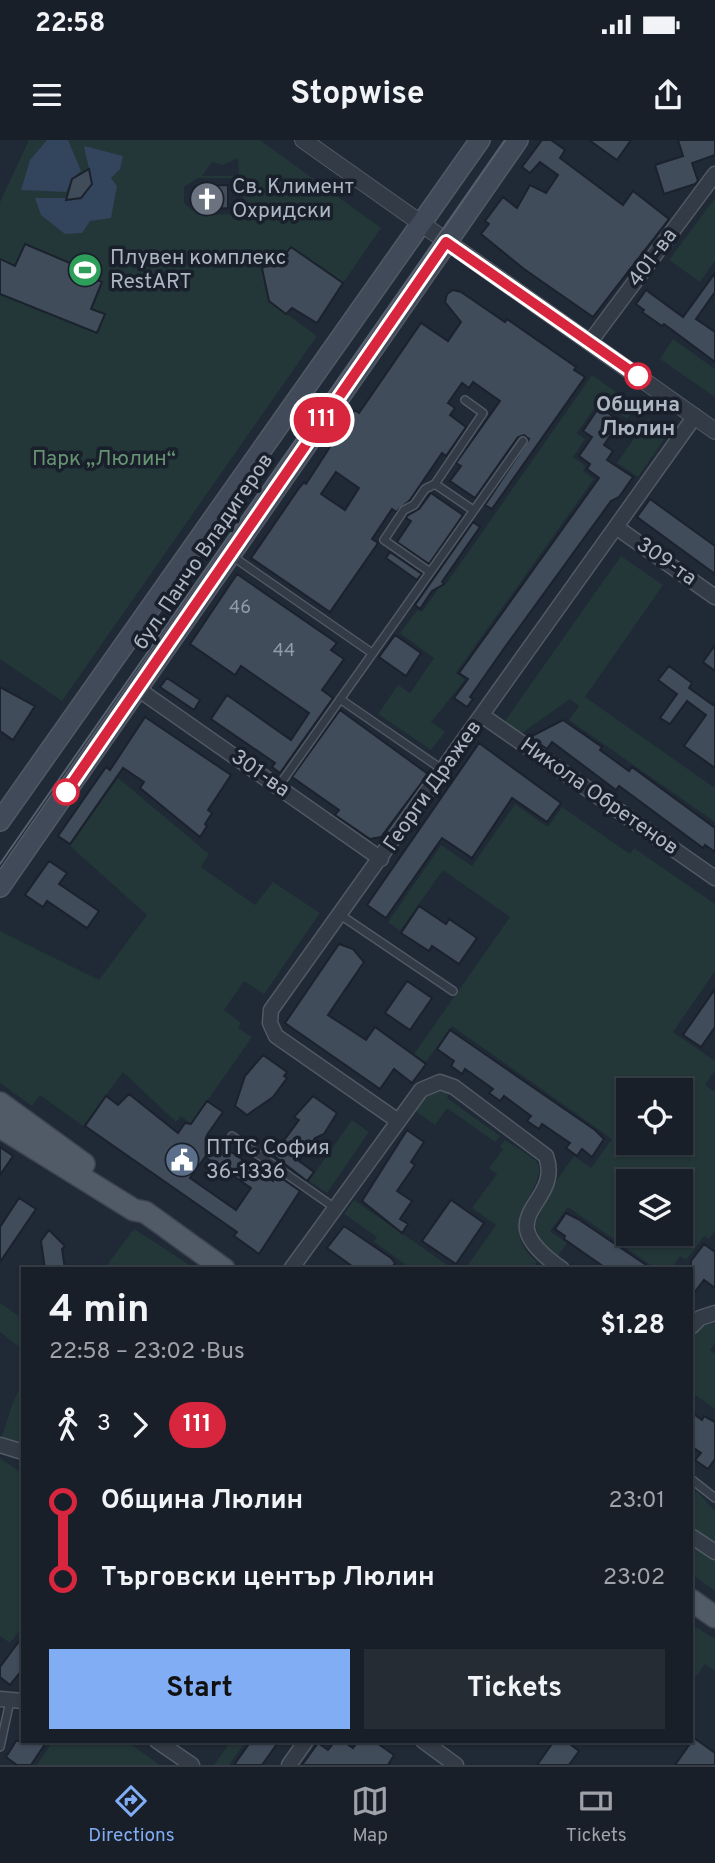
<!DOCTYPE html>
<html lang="en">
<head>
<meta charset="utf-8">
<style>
  body { margin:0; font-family:Overpass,sans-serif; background:#252c34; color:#f1f3f6; height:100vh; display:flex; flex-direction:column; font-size:26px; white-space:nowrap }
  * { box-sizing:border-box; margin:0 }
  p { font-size:23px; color:#9fa2a8 }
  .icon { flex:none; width:38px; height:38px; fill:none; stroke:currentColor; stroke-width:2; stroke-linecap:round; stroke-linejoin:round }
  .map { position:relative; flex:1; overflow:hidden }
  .side { position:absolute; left:21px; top:1127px; width:672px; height:476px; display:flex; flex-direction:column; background:#181f28; border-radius:0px; box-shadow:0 2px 5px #0004,0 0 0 2px #363d45 }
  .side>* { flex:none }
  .badge { padding:0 14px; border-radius:23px; font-size:24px; line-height:46px }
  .controls { position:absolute; left:616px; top:938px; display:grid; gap:14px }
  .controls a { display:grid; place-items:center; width:77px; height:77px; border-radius:0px; background:#181f28; box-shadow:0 2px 5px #0004,0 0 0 2px #363d45; font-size:35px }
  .map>.badge { position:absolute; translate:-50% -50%; box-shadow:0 0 0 4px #fff }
  .legs { display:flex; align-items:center; gap:10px; height:77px; padding:0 28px; font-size:23px }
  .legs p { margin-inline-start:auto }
  .headline { display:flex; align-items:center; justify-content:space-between; height:119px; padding:0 28px }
  h1 { font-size:38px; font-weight:700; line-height:52px }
  .action { display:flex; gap:14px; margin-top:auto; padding:14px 28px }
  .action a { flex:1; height:80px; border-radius:0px; background:#81adf5; color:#111; font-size:28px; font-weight:700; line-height:80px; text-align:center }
  .action a+a { background:#252c34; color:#f1f3f6 }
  ul { padding:0 28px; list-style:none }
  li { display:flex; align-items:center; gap:24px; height:77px; font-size:26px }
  li i { display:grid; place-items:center; width:10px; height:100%; margin:0 9px; background:currentColor }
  li i::after { content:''; width:18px; height:18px; margin:-9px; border:5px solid; border-radius:50%; background:#181f28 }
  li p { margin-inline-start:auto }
  li:first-child i { background:linear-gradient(#0000 50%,currentColor 0) }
  li:last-child i { background:linear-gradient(currentColor 50%,#0000 0) }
  .status { display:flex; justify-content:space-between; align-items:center; height:49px; padding:0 35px; background:#181f28; direction:ltr }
  .status svg { height:19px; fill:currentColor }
  header { display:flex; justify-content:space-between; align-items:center; height:91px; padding:0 28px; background:#181f28; font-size:32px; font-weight:700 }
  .dock { display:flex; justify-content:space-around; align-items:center; height:98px; border-top:2px solid #363d45; background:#181f28; font-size:19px; color:#9fa2a8 }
  .dock a { display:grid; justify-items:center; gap:4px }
  .dock .selected { color:#81adf5 }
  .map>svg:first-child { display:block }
</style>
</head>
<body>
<div class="status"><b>22:58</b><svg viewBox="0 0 49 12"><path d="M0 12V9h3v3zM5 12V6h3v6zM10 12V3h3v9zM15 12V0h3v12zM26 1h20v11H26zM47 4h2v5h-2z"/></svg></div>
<header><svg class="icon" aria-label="menu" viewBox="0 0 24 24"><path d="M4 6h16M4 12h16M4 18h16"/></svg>Stopwise<svg class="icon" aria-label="share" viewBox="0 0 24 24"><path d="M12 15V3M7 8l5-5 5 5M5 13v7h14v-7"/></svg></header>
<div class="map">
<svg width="715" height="1625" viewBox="0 0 715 1625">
  <rect width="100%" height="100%" fill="#202936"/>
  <path fill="#233638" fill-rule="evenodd" d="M29,0H260L381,88L343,143L291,108L282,118L262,128L269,161L317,196L62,561L0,519V62ZM238,18L239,36H202L212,22L223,25ZM198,38H238L243,43L244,68L239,74L198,75L184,63V47Z
    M715,58V121L700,142L669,120Z
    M673,199L715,229V257L660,219Z
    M592,235L636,266L627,279L600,260L577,293L585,299L573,317L586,326L583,331L594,339L456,533L465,540L431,582L445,592L431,610L378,574L398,545L410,553L434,518L400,493L418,469L422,472L443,442L446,444Z
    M648,278L669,292L638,337L617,323Z
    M621,416L663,445L585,557L715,648V682L569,580L579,566L570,559L522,593L505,581Z
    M118,638L209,714L201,727L255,765L273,742L320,773L264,854L244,841L224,870L241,883L238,888L252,897L191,984L181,976L176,982L123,932L83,986L40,955L32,966L0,943V791L99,840L147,775L70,706Z
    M515,664L548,687L562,667L630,714L634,708L715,764V831L673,892L715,921V930L705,945L715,952V1090L709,1099L704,1096L686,1120L680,1116L671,1129H656L568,1067L550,1091L567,1103L558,1116L541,1104L535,1084L554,1044L574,1016L591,1028L612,999L452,886L426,922L414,914L510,777L443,730L400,791L388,782L441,705L472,726ZM628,950H681V1003H628ZM628,1041H681V1094H628Z
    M440,949L450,952L447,958L500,996L495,1002L447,968L435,985L414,970L425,955Z
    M352,980L369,992L327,1053L309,1041Z
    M505,1000C514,1006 530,1015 536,1021C554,1040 490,1085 537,1122L534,1127L537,1129H465L496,1085L472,1068L497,1034L489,1028L503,1009L500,1006Z
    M354,1060L453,1129H412L374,1102L377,1097L344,1074Z
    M134,1089L196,1129H104Z
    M0,1163L23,1179V1210L0,1192Z
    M715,1183V1203L710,1210L715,1214V1269L691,1252V1198L704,1186Z
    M23,1243V1304L1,1298C9,1278 11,1261 23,1243Z
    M0,1318L23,1334V1486L10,1503L0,1496Z
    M697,1351L715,1371V1405L691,1389V1358Z
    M691,1403L715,1420V1451L691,1434Z
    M691,1484L715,1499V1531L705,1524L691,1544Z
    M53,1601H126L160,1625H37Z
    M231,1601H246L229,1625H214Z"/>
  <path fill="#33445d" d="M47,0H68L81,31L72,39L66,52L21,50L30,20Z
    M84,6L123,16L120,29L111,38L117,46L111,78L90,81L82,93L65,94L41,75L35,58H81L89,29Z"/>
  <path fill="#414c5b" stroke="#1b222d" stroke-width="2" fill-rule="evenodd" d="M542,0H551L565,10L560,18L623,65L633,51L669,79L593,177L524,129L481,94L489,84L485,81L503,57L517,68L530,45L546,53L558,35L540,22L530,33L522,27Z
    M589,0H631L617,20Z
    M678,0H715V15L692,23L698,41L695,44L664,54L655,25L683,16Z
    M89,29L92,44L81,58L66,60L72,39Z
    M228,45V68L196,69V64H191V53L195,46Z
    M25,104L84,129L81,134L102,142L91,169L105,174L97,193L0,154V119L15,126Z
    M291,107L343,143L317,183L292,168L286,174L269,161L262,128L282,118Z
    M715,133V152L696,179L715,192V222L664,184L662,186L642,172L644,170L636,164L646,150L683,177Z
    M453,150L461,152L505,182L507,179L576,227L574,230L585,237L492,369L485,365L529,299L524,295L518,297L475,358L450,341L461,326L456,323L500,261L473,242L469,248L462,243L448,263L455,268L450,275L466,287L446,316L442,313L410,360L396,372L392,369L372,399L378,403L330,472L251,418L299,348L304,342L306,344L354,270L359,273L421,183L448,201L461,182L445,162L447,154ZM336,332L359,348L345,370L321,354Z
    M599,267L620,281L604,305L613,311L607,320L633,337L619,357L611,361L505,507L470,557L473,559L467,567L454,558L468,539L459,533L599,338L587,329L590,324L579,316L592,297L583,291Z
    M431,353L463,375L429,424L397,402L411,381L406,378L408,375L419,369Z
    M650,359L715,406V434L637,377Z
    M473,382L480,387L442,442L444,444L432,451L420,469L415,465Z
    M390,412L422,434L417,440L386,418Z
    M237,434L337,503L331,510L344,519L322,550L333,558L280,633L272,627L275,623L211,579L227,555L291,600L309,573L241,526L235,535L190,504Z
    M395,495L421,513L406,536L379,517Z
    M715,505V531L703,522Z
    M669,526L692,543L689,548L713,565L715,562V628L684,606L706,575L687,561L670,584L660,578L677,554L658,540Z
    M167,538L200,560L194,570L160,547Z
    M0,547L35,566L13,600L0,591Z
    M340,570L428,634L381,697L370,699L335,675L339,670L292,637Z
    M145,577L231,635L208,670L212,673L205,684L207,686L200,697L140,648L144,642L123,628L70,704L58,696L106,627L110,630Z
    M563,580L602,607L600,610L629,631L632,627L715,688V712L705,705L703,708L619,646L616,650L552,602L547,609L530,597Z
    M479,603L561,663L547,682L512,658L472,718L442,698L386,778L367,765Z
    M49,721L67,733L59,744L99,771L87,788L47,761L43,767L25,755Z
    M419,766L446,784L449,779L477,798L459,824L432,806L429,811L401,793Z
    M339,804L353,809L364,822L328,875L366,900L375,887L426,924L412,943L394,929L380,949L285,883Z
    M407,841L432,858L410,890L385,873Z
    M715,849V887L701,907L683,895Z
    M450,890L595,990L604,999L592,1017L582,1009L577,1016L566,1008L570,1003L542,984L539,989L527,981L531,976L504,956L500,961L489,953L493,949L465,929L462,934L451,926L454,921L437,909Z
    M263,915L287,932L284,936L287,938L273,957L247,975L235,966L245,936Z
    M129,954L178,993L185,983L191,984L207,961L223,972L207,995L273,1041L277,1035L300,1051L259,1114L234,1096L237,1092L85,986L106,956L118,965ZM205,1017L251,1048L236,1070L190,1038Z
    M313,956L337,973L324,994L315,998L299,1021L314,1032L307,1041L273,1015L299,980L294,977Z
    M407,990L424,1002L411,1022L415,1025L397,1051L412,1061L400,1079L408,1084L402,1093L362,1061Z
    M0,1007L13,1016L0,1035Z
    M19,1058L36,1069L0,1122V1087Z
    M451,1060L484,1083L456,1124L422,1101Z
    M566,1073L578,1079L652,1129H607L564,1099L565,1096L555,1089Z
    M344,1086L391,1118L395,1123L391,1129H356L327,1108Z
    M49,1090L65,1106L62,1109L65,1129H45L41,1101Z
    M704,1104L715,1112V1148L704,1140L691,1157V1121Z
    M691,1272L702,1280L704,1276L715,1282V1319L708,1329L695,1320L701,1313L691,1306Z
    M23,1496V1529L10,1545L0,1537V1527Z
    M694,1598L715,1613V1625H675Z
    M16,1601H47L31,1625H17L6,1617Z
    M251,1601H279L262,1625H234Z
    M335,1601H343L353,1608L358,1601H374L394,1615L388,1625H302L318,1603L328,1610Z
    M554,1601H566L579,1611L569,1625H537Z"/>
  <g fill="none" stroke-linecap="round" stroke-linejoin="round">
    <g stroke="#515964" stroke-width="10">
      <path id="service" d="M465,260L483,273L435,344L473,370
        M232,416L372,513
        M430,432L384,400L404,370L414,365L425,349L435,344
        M340,559L443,630
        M278,647L523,301
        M339,774L453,851
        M232,996L335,1068
        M691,1339L715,1358
        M0,1607L10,1561"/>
    </g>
    <g stroke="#515964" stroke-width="17">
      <path id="minor" d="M590,202L715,34
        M616,387L715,457
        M138,549L381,719
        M483,576L715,738
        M398,981L276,896L270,883L271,870L695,276
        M291,1129L421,950L440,942L454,947L546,1016C564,1066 483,1074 562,1129
        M691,1187L700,1178L715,1173
        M0,1305L23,1312
        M691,1396L715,1412
        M0,1559L23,1561
        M157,1601L192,1625
        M423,1601L456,1625
        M289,1625L306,1601"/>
    </g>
    <g stroke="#515964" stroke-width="18">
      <path id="tertiary" d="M303,0L715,291"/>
    </g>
    <g stroke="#515964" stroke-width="22">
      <path id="secondary" d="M0,681L480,0
        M0,747L518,0"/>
    </g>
    <g stroke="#3d4450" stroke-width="24">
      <path id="primary" d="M0,963L84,1024
        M0,987L134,1070L145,1072L224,1129
        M691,1460L715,1477"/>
    </g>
    <use href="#service" stroke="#333b46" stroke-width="7"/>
    <use href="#minor" stroke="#333b46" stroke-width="14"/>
    <use href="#tertiary" stroke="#333b46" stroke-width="16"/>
    <use href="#secondary" stroke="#414a59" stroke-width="19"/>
    <use href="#primary" stroke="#515a67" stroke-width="21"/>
    <path stroke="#555f6e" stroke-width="2" d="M0,724L505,0"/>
  </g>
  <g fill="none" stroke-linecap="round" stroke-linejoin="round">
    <g stroke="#fff" stroke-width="16">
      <path id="line-1" d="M66,652L446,102L638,236"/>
    </g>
    <use href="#line-1" stroke="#d7263d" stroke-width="10"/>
  </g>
  <defs>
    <g id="church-disc" transform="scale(1.75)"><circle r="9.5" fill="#6b7280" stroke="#19202b"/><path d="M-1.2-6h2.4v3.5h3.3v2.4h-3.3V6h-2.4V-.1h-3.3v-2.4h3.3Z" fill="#fff"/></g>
    <g id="stadium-disc" transform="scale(1.75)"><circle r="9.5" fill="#2e9e5b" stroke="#19202b"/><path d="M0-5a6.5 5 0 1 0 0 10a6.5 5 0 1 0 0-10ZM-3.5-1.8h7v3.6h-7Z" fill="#fff"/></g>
    <g id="civic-disc" transform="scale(1.75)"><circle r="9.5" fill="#5c6f8a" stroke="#19202b"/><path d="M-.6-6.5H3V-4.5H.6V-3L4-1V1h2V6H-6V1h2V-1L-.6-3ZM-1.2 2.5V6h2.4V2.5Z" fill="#fff"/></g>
  </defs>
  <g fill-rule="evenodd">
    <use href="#church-disc" x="207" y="59"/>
    <use href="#stadium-disc" x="85" y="130"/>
    <use href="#civic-disc" x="182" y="1020"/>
  </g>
  <g fill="#fff" stroke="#d7263d" stroke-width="3.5">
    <circle cx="638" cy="236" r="12"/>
    <circle cx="66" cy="652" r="12"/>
  </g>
  <g text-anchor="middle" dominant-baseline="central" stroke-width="7" stroke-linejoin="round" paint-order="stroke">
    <g font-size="18" fill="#929ca9">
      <text x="240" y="468">46</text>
      <text x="284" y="511">44</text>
    </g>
    <g font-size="21" fill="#adb6c3" stroke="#19202b" text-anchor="start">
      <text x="232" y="47">Св. Климент<tspan x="232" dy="24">Охридски</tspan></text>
      <text x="110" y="118">Плувен комплекс<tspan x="110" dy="24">RestART</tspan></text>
      <text x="206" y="1008">ПТТС София<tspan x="206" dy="24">36-1336</tspan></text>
    </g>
    <g font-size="21" fill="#adb6c3" stroke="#19202b">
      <text transform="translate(653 118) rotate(-53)">401-ва</text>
      <text transform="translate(204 412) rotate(-56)">бул. Панчо Владигеров</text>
      <text transform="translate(666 422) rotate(35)">309-та</text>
      <text transform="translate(260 634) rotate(35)">301-ва</text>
      <text transform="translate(433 646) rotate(-55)">Георги Дражев</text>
      <text transform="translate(599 657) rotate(35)">Никола Обретенов</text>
    </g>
    <g font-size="21" font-weight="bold" fill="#adb6c3" stroke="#19202b">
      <text x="638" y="265">Община<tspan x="638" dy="24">Люлин</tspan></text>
    </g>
    <g font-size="21" fill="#669371" stroke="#19202b">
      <text x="104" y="319">Парк „Люлин“</text>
    </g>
  </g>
</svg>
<div class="controls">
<a><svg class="icon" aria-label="locate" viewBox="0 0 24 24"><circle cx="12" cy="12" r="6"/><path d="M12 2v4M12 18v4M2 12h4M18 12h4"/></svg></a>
<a><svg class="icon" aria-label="layers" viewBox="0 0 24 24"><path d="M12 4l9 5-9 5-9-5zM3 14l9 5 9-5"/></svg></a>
</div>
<b class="badge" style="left:322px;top:280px;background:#d7263d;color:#fff">111</b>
<section class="side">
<div class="headline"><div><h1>4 min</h1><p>22:58 – 23:02 · Bus</p></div><b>$1.28</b></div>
<div class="legs"><svg class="icon" aria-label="walk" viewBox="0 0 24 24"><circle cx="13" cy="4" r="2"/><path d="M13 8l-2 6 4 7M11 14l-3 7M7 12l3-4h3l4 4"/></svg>3<svg class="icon" aria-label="forward" viewBox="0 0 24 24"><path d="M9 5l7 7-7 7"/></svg><b class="badge" style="background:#d7263d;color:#fff">111</b></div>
<ul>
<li><i style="color:#d7263d"></i><b>Община Люлин</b><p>23:01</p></li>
<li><i style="color:#d7263d"></i><b>Търговски център Люлин</b><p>23:02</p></li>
</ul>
<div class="action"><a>Start</a><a>Tickets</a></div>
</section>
</div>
<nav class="dock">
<a class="selected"><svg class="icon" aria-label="directions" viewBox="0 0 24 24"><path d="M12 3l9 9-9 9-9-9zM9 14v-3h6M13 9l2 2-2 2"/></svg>Directions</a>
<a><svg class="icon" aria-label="map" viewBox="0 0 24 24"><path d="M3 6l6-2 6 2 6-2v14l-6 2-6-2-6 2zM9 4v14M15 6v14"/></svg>Map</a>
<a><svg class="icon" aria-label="tickets" viewBox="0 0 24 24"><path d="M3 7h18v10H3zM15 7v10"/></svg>Tickets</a>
</nav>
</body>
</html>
